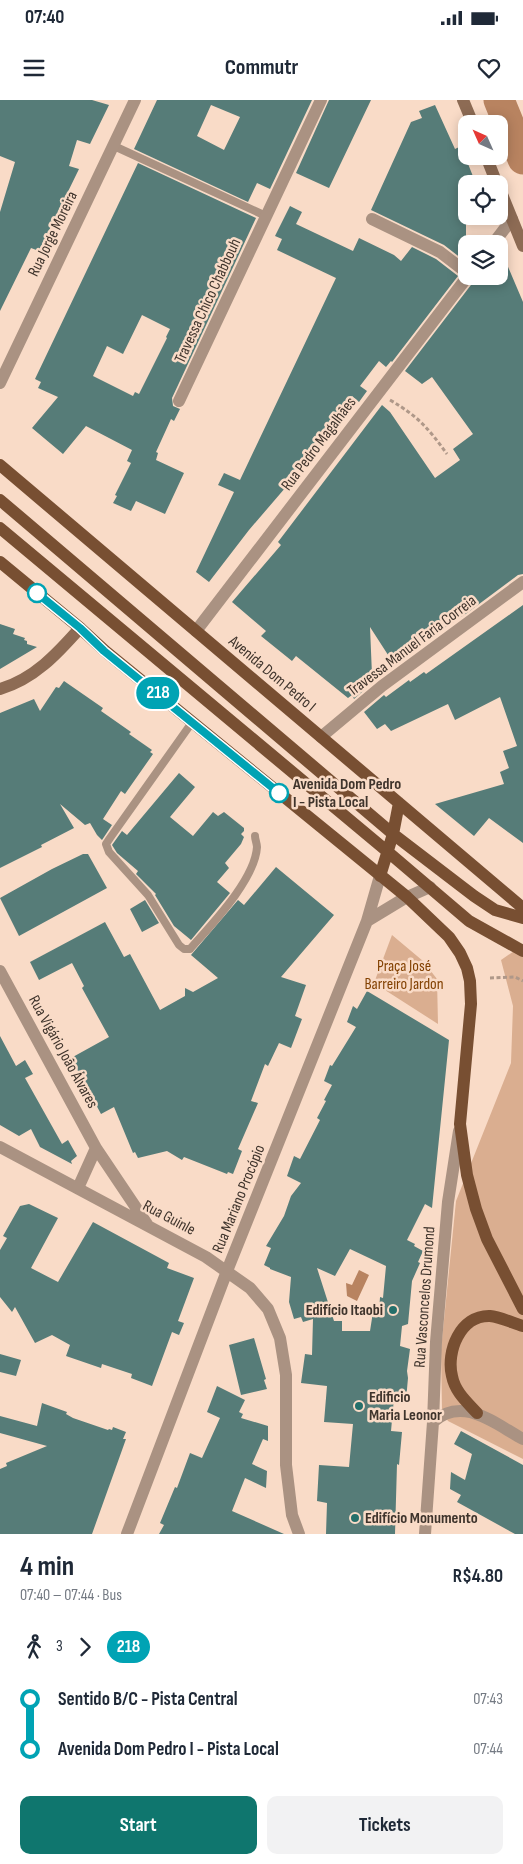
<!DOCTYPE html>
<html lang="en">
<head>
<meta charset="utf-8">
<style>
  body { margin:0; font-family:"Sofia Sans Condensed",sans-serif; background:#f2f2f3; color:#1f2937; height:100vh; display:flex; flex-direction:column; font-size:19px; white-space:nowrap }
  * { box-sizing:border-box; margin:0 }
  p { font-size:16px; color:#747a83 }
  .icon { flex:none; width:28px; height:28px; fill:none; stroke:currentColor; stroke-width:2; stroke-linecap:round; stroke-linejoin:round }
  .map { position:relative; height:1434px; overflow:hidden }
  .panel { display:flex; flex-direction:column; background:#fff; flex:1 }
  .panel>* { flex:none }
  .badge { padding:0 10px; border-radius:16px; font-size:18px; line-height:32px }
  .needle { width:32px; rotate:315deg }
  .tools { position:absolute; left:458px; top:15px; display:grid; gap:10px }
  .tools a { display:grid; place-items:center; width:50px; height:50px; border-radius:10px; background:#fff; box-shadow:0 2px 12px #0003; font-size:25px }
  .map>.badge { position:absolute; translate:-50% -50%; box-shadow:0 0 0 2px #fff }
  .legs { display:flex; align-items:center; gap:8px; height:55px; padding:0 20px; font-size:16px }
  .legs p { margin-inline-start:auto }
  .overview { display:flex; align-items:center; justify-content:space-between; height:85px; padding:0 20px }
  h1 { font-size:28px; font-weight:700; line-height:38px }
  .cta { display:flex; gap:10px; margin-top:auto; padding:10px 20px }
  .cta a { flex:1; height:58px; border-radius:10px; background:#0f766e; color:#fff; font-size:20px; font-weight:700; line-height:58px; text-align:center }
  .cta a+a { background:#f2f2f3; color:#1f2937 }
  ul { padding:0 20px; list-style:none }
  li { display:flex; align-items:center; gap:18px; height:50px; font-size:19px }
  li i { display:grid; place-items:center; width:8px; height:100%; margin:0 6px; background:currentColor }
  li i::after { content:''; width:12px; height:12px; margin:-6px; border:4px solid; border-radius:50%; background:#fff }
  li p { margin-inline-start:auto }
  li:first-child i { background:linear-gradient(#0000 50%,currentColor 0) }
  li:last-child i { background:linear-gradient(currentColor 50%,#0000 0) }
  .status { display:flex; justify-content:space-between; align-items:center; height:35px; padding:0 25px; background:#fff; direction:ltr }
  .status svg { height:14px; fill:currentColor }
  header { display:flex; justify-content:space-between; align-items:center; height:65px; padding:0 20px; background:#fff; font-size:22px; font-weight:700 }
  .map>svg:first-child { display:block }
</style>
</head>
<body>
<div class="status"><b>07:40</b><svg viewBox="0 0 49 12"><path d="M0 12V9h3v3zM5 12V6h3v6zM10 12V3h3v9zM15 12V0h3v12zM26 1h20v11H26zM47 4h2v5h-2z"/></svg></div>
<header><svg class="icon" aria-label="menu" viewBox="0 0 24 24"><path d="M4 6h16M4 12h16M4 18h16"/></svg>Commutr<svg class="icon" aria-label="heart" viewBox="0 0 24 24"><path d="M12 20l-8-8c-3-5 5-10 8-4 3-6 11-1 8 4z"/></svg></header>
<div class="map">
<svg width="523" height="1434" viewBox="0 0 523 1434">
  <rect width="100%" height="100%" fill="#f9dbc7"/>
  <path fill="#daae90" d="M392,835L423,861L437,879L438,924L374,883Z
    M523,845V1359L448,1321L442,1312L441,1250L456,1101L511,963L513,906L501,860Z"/>
  <path fill="#b88360" d="M359,1170L369,1175L357,1201L347,1196L346,1183L352,1185Z"/>
  <g fill="none" stroke-linecap="round" stroke-linejoin="round">
    <path stroke="#b88360" stroke-width="31" d="M499,0L523,59"/>
  </g>
  <path fill="#567c78" fill-rule="evenodd" d="M0,0H92L109,5L90,44L77,40L69,66L79,69L39,151L31,148L0,211V112L15,62L0,56Z
    M157,0H312L270,89L257,83L248,102L134,49ZM211,5L240,17L224,50L197,36Z
    M329,0H371L329,88L296,73Z
    M435,5L455,49L461,46L476,84H466V162L444,145L371,110L411,22L422,18L419,11Z
    M138,63L256,118L172,298L173,306L180,309L174,321L171,319L156,352L158,353L156,360L184,373L165,414L136,401L131,411L113,403L117,396L115,395L131,363L127,361L132,350L86,326L63,354L32,328L58,297L38,288L41,282L35,279ZM142,215L170,229L166,237L167,238L139,294L135,292L133,296L93,276L107,246L123,254Z
    M290,106L302,112L296,124L353,151L359,138L394,155L401,161L412,147L436,159L458,176L392,262L391,261L386,267L379,261L360,286L367,291L359,302L352,296L294,370L298,373L249,430L209,482L196,472L234,392L218,385L224,373L240,380L336,178L277,150L282,139L275,136Z
    M500,148L523,202V474L518,475L467,513L416,547L407,546L390,558L370,527L372,575L370,585L354,599L352,595L348,598L296,556L292,561L261,536L266,531L232,502L281,445L278,442L382,305L390,312L435,378L460,360L453,349L473,334L432,277L422,284L405,271L474,181L476,176H499V150Z
    M523,505V743L489,718L474,736L435,704L504,684L500,672L509,668L503,651L517,646L500,597L455,620L448,604L391,631L385,624L377,629L364,612L384,595L386,597L409,580L410,582L424,572L426,574Z
    M0,524L15,529L13,534L25,538L24,540L27,541V544L37,547L0,569Z
    M64,581L103,608L101,611L131,632L129,634L152,650L150,652L153,654L125,694L121,691L103,719L112,725L102,740L97,735L90,723L85,725L60,704L74,728L41,745L42,747L0,768V613L34,599L40,611L56,587L59,588Z
    M179,673L195,687L170,717L193,736L213,712L218,716L224,712L244,728V731L241,734L244,737L241,744L225,763L229,768L217,782L230,793L191,840L174,826L155,795L156,794L136,774L138,771L117,753L112,745L122,731L127,735Z
    M83,754H88L107,788L19,836L0,798L52,769Z
    M276,767L334,815L281,877L306,885L295,916L302,919L291,948L279,943L268,966L265,964L251,1001L258,1003L238,1049L242,1051L233,1074L228,1072L227,1074L184,1057L182,1060L167,1051L138,1058L135,1052L133,1053L114,1007L101,1014L71,958L109,937L82,888L84,886L72,863L39,880L30,862L105,822L124,857L130,854L160,910L185,896V888L193,892L218,878L191,855L238,800L244,805Z
    M145,800L159,823L142,832L130,809Z
    M367,891L449,940L432,1108L425,1104L407,1140L415,1144L414,1146L423,1151L418,1162L420,1163L412,1181L408,1224L402,1226L400,1246L410,1249L407,1271L408,1278L406,1300L394,1298L391,1331L402,1332L399,1365L397,1364L395,1434H326L327,1403L317,1401L319,1365L349,1367L353,1324L324,1322L327,1286L301,1283L305,1254L312,1255L313,1219L303,1222L301,1217L294,1219L289,1202L291,1177L270,1169V1168L264,1165L271,1148L266,1146L284,1116L291,1096L301,1083L287,1076L294,1056L300,1059L320,1020L317,1018L326,1001L324,1000L332,985L324,981L330,965L332,966L356,927L347,922L353,906L357,909ZM350,1149L386,1166L383,1198L380,1197L379,1213L373,1212L370,1231H342V1221H334L317,1168L335,1176Z
    M0,936L16,966L25,960L33,974L25,978L62,1044L68,1040L77,1056L71,1061L72,1064L40,1047L31,1029L19,1036L0,1025Z
    M29,1104L58,1118L31,1168L58,1182L93,1122L169,1163L167,1168L194,1178L178,1221L184,1223L179,1235L172,1232L152,1286L131,1278L132,1274L102,1264L101,1268L66,1256L70,1245L52,1235L35,1243L15,1207L12,1212L0,1197V1150L7,1138L3,1136L20,1106Z
    M254,1238L266,1279L264,1280L267,1289L241,1295L229,1245Z
    M0,1254L21,1260L16,1276L0,1272Z
    M217,1286L245,1300L239,1312L243,1314L241,1318L268,1326V1341L263,1339L252,1364L267,1371L266,1388L245,1378L232,1411L284,1434H159L164,1425L160,1423L175,1387L177,1388L190,1353L202,1358L220,1318L207,1312Z
    M42,1303L67,1312L66,1314L73,1318L108,1330L109,1329L112,1330L113,1327L126,1332L123,1339H126L92,1434H0V1369L7,1366L6,1363L47,1346L0,1333V1316L37,1326Z
    M461,1331L523,1365V1434H515L457,1402L461,1395L450,1389L451,1372L465,1380L472,1354L454,1344Z"/>
  <g fill="none" stroke-linecap="round" stroke-linejoin="round">
    <path stroke="#af9889" stroke-width="3" stroke-dasharray="4 2.5" stroke-linecap="butt" d="M390,300C419,317 428,328 447,354
      M490,878L515,877L523,881"/>
    <path stroke="#aa9282" stroke-width="8" d="M114,46L266,116
      M193,621L110,738L106,744L109,752L148,795L179,845L184,849H190C211,825 255,780 257,747C257,744 255,739 255,736"/>
    <path stroke="#aa9282" stroke-width="12" d="M372,119L440,152L466,172
      M493,144L512,119
      M0,283L135,0
      M179,301L321,0
      M196,531L468,176
      M321,637L382,586L523,482
      M367,821L405,798L430,787
      M0,871L96,1048L147,1124
      M0,1047L206,1157L250,1188L268,1209L280,1238L286,1275V1365L292,1415L299,1434
      M78,1088L96,1048
      M433,1322C463,1295 495,1324 523,1339
      M127,1434L227,1171L367,821L380,776
      M425,1434L433,1322L436,1242L448,1102L459,1031"/>
    <path stroke="#8d6b54" stroke-width="12" d="M463,0L473,24
      M486,56L497,84
      M499,87L523,146
      M0,589C34,579 57,554 80,528"/>
    <path stroke="#784f32" stroke-width="12" d="M0,365L523,808
      M0,400L393,734L474,796L495,810L523,818
      M0,428L388,752L469,821L523,851
      M0,462L80,528L105,551L407,797L449,837L460,853L467,868L470,881L471,904L460,1024L467,1075L476,1109L487,1139L523,1209
      M380,776L393,734L399,703
      M477,1313C467,1302 455,1292 452,1276C446,1252 460,1215 490,1216C500,1217 513,1223 523,1226"/>
  </g>
  <g fill="none" stroke-linecap="round" stroke-linejoin="round">
    <g stroke="#fff" stroke-width="11">
      <path id="line-1" d="M37,493L80,528L104,551L279,693"/>
    </g>
    <use href="#line-1" stroke="#00a3b4" stroke-width="8"/>
  </g>
  <g fill="#fff" stroke="#00a3b4" stroke-width="2.5">
    <circle cx="37" cy="493" r="9"/>
    <circle cx="279" cy="693" r="9"/>
  </g>
  <g fill="#256f6a" stroke="#f9dbc7" stroke-width="2">
    <circle cx="393" cy="1210" r="5"/>
    <circle cx="359" cy="1306" r="5"/>
    <circle cx="355" cy="1418" r="5"/>
  </g>
  <g text-anchor="middle" dominant-baseline="central" stroke-width="5" stroke-linejoin="round" paint-order="stroke">
    <g font-size="16" fill="#3f342c" stroke="#f9dbc7">
      <text transform="translate(53 134) rotate(-64)">Rua Jorge Moreira</text>
      <text transform="translate(208 201) rotate(-65)">Travessa Chico Chabbouh</text>
      <text transform="translate(319 344) rotate(-53)">Rua Pedro Magalhães</text>
      <text transform="translate(412 546) rotate(-37)">Travessa Manuel Faria Correia</text>
      <text transform="translate(272 574) rotate(40)">Avenida Dom Pedro I</text>
      <text transform="translate(63 952) rotate(61)">Rua Vigário João Álvares</text>
      <text transform="translate(239 1099) rotate(-68)">Rua Mariano Procópio</text>
      <text transform="translate(169 1118) rotate(28)">Rua Guinle</text>
      <text transform="translate(425 1197) rotate(-86)">Rua Vasconcelos Drumond</text>
    </g>
    <g font-size="16" font-weight="bold" fill="#3f342c" stroke="#f9dbc7" text-anchor="start">
      <text x="293" y="684">Avenida Dom Pedro<tspan x="293" dy="18">I - Pista Local</tspan></text>
    </g>
    <g font-size="16" fill="#824000" stroke="#f9dbc7">
      <text x="404" y="866">Praça José<tspan x="404" dy="18">Barreiro Jardon</tspan></text>
    </g>
    <g font-size="16" font-weight="bold" fill="#3f342c" stroke="#f9dbc7" text-anchor="start">
      <text x="383" y="1210" text-anchor="end">Edifício Itaobi</text>
      <text x="369" y="1297">Edificio<tspan x="369" dy="18">Maria Leonor</tspan></text>
      <text x="365" y="1418">Edifício Monumento</text>
    </g>
  </g>
</svg>
<div class="tools">
<a><svg class="needle" viewBox="-14 -14 28 28"><path d="M0-13l5 13h-10z" fill="#e53935"/><path d="M0 13l5-13h-10z" fill="#747a83"/></svg></a>
<a><svg class="icon" aria-label="locate" viewBox="0 0 24 24"><circle cx="12" cy="12" r="6"/><path d="M12 2v4M12 18v4M2 12h4M18 12h4"/></svg></a>
<a><svg class="icon" aria-label="layers" viewBox="0 0 24 24"><path d="M12 4l9 5-9 5-9-5zM3 14l9 5 9-5"/></svg></a>
</div>
<b class="badge" style="left:158px;top:593px;background:#00a3b4;color:#fff">218</b>
</div>
<section class="panel">
<div class="overview"><div><h1>4 min</h1><p>07:40 – 07:44 · Bus</p></div><b>R$4.80</b></div>
<div class="legs"><svg class="icon" aria-label="walk" viewBox="0 0 24 24"><circle cx="13" cy="4" r="2"/><path d="M13 8l-2 6 4 7M11 14l-3 7M7 12l3-4h3l4 4"/></svg>3<svg class="icon" aria-label="forward" viewBox="0 0 24 24"><path d="M9 5l7 7-7 7"/></svg><b class="badge" style="background:#00a3b4;color:#fff">218</b></div>
<ul>
<li><i style="color:#00a3b4"></i><b>Sentido B/C - Pista Central</b><p>07:43</p></li>
<li><i style="color:#00a3b4"></i><b>Avenida Dom Pedro I - Pista Local</b><p>07:44</p></li>
</ul>
<div class="cta"><a>Start</a><a>Tickets</a></div>
</section>
</body>
</html>
